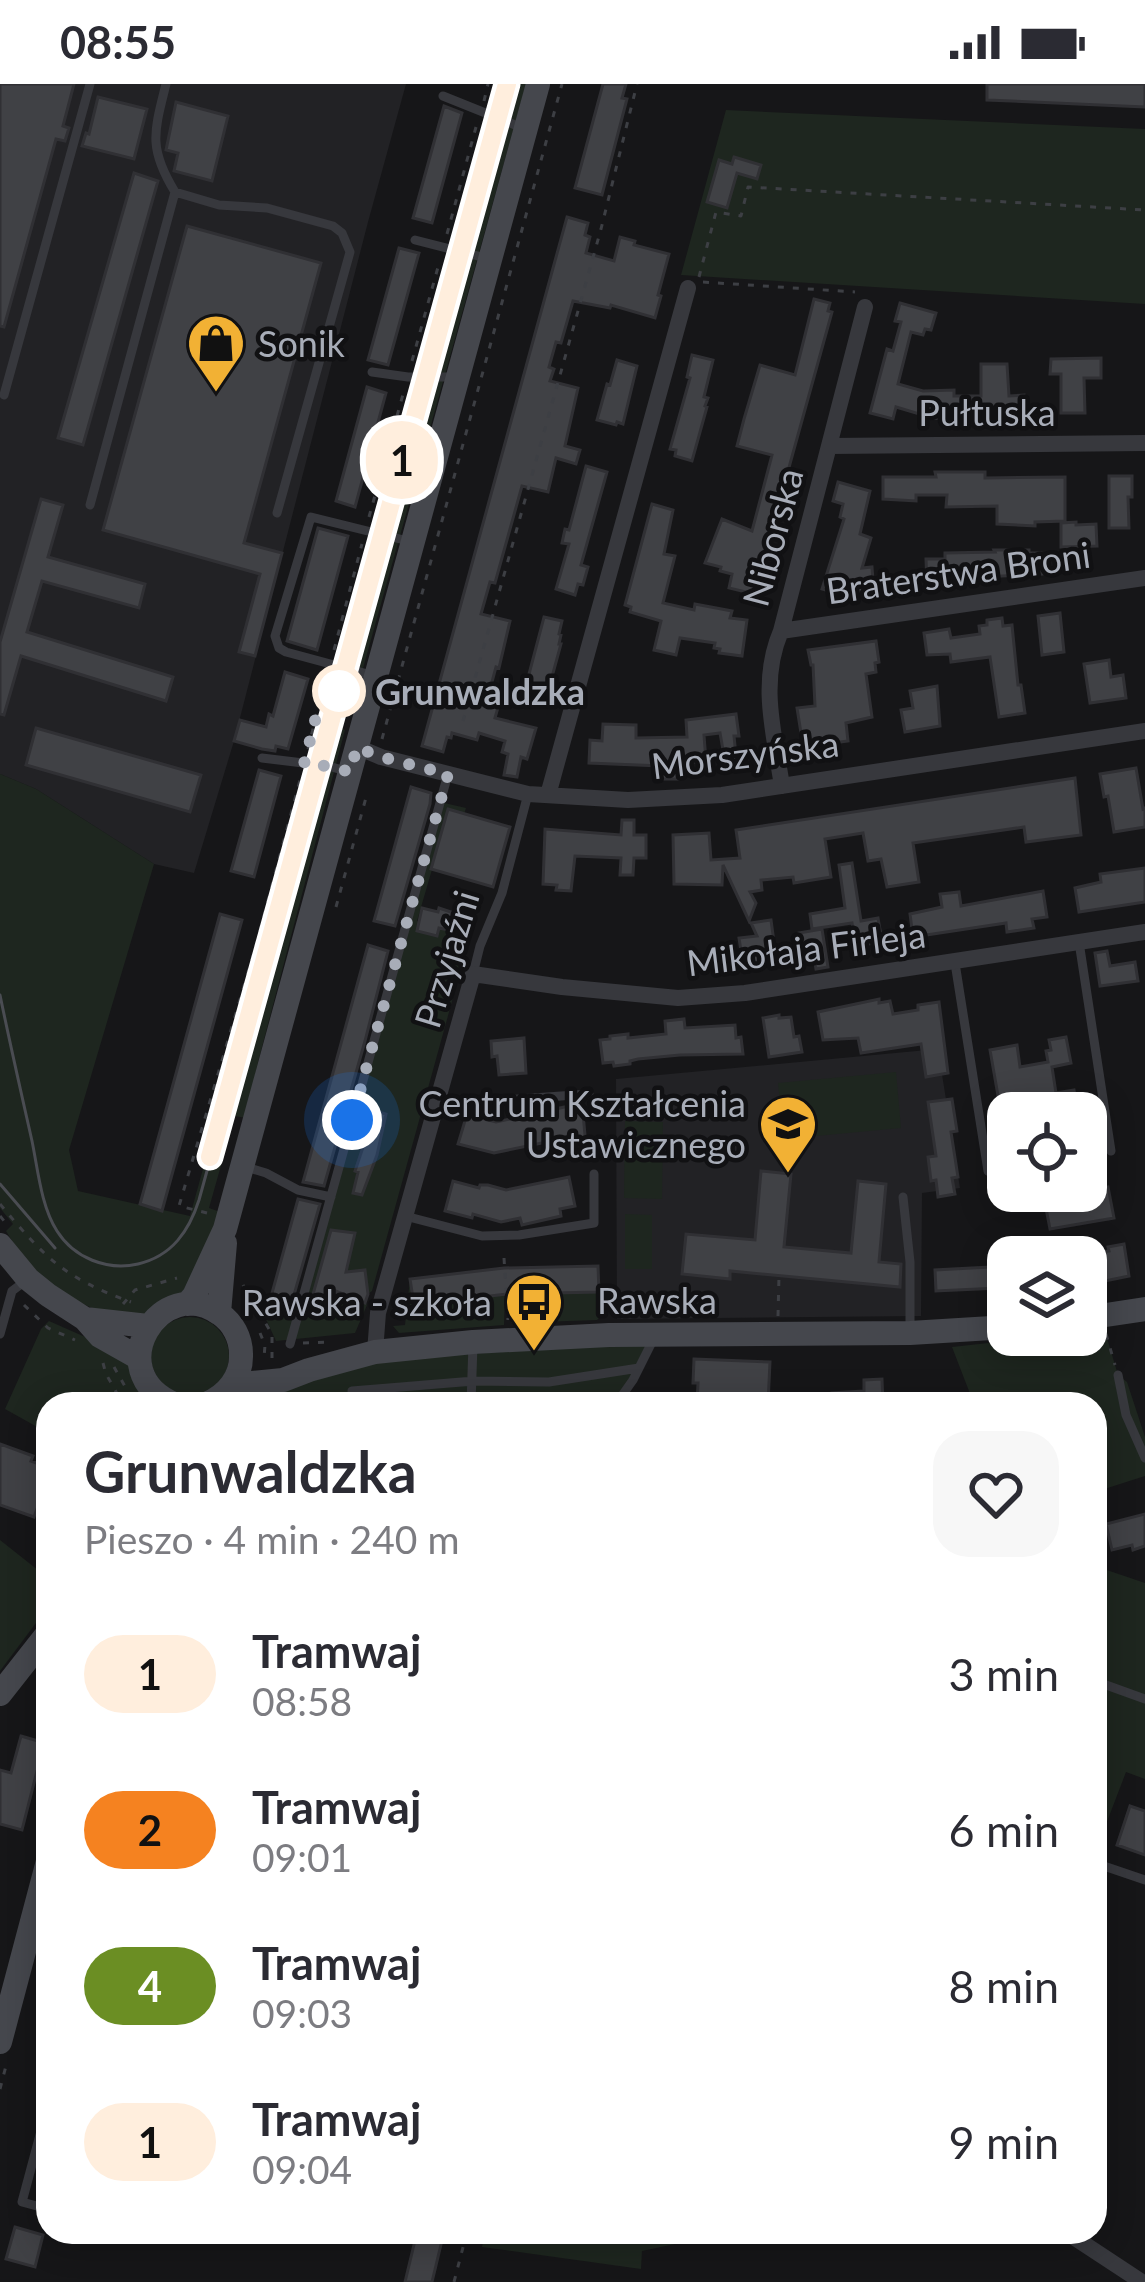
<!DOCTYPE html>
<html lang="pl">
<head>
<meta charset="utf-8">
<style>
  body { margin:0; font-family:Lato,sans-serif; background:#f7f7f7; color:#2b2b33; height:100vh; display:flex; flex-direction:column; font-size:45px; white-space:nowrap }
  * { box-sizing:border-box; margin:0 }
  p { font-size:39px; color:#7c7c81 }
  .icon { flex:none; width:66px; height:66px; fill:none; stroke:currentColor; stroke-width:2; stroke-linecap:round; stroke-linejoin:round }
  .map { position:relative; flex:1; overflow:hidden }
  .details { position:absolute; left:36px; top:1308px; width:1071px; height:852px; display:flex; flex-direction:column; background:#fff; border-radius:36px; box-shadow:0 6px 30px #0003 }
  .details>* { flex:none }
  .badge { padding:0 24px; border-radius:39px; font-size:42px; line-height:78px }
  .buttons { position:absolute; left:987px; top:1008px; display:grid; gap:24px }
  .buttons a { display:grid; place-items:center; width:120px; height:120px; border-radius:24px; background:#fff; box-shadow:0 6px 30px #0003; font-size:60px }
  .you { position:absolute; width:60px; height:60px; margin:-30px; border:9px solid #fff; border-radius:50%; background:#1a73e8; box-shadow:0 0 0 18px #1a73e833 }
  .map>.badge { position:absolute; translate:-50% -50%; box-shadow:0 0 0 6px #fff }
  .round { display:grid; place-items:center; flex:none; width:126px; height:126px; border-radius:36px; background:#f7f7f7 }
  .overview { display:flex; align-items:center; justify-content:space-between; height:204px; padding:0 48px }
  h1 { font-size:57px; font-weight:700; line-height:90px }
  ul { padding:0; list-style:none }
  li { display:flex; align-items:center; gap:36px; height:156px; padding:0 48px }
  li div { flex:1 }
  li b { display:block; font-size:45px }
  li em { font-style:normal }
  li .badge { min-width:132px; font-weight:700; text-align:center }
  .status { display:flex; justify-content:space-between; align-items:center; height:84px; padding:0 60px; background:#fff; direction:ltr }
  .status svg { height:33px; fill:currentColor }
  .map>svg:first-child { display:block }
</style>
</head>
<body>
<div class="status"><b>08:55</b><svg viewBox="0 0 49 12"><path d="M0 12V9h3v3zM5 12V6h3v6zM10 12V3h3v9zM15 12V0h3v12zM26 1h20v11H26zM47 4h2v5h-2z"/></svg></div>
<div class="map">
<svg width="1145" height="2198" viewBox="0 0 1145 2198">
  <rect width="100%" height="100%" fill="#161618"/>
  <path fill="#222225" d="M0,0H406L368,138L234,657L194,789L154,780L36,705L0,690Z
    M938,965L960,1104L922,1109L921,1232L617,1235L616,995Z"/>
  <path fill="#1e261f" d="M502,0H526L362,588L355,592L341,644L345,646L257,982L246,1034L235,1032L209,1124L220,1128L190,1207C175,1215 154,1231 138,1233C103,1237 50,1205 28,1179C19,1170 13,1158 6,1147L13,1140L0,1124V690L36,705L154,780L69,1066L78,1107L190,1132Z
    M726,26L1145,45V220L681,191Z
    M440,718L466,724L464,730L449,727L417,837L421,839L419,847L436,852L439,844L452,847L453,845L470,852L372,1207L368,1210L362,1207L367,1221L355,1249L276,1257L261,1224L266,1220L299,1228Z
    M896,988L901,1044L784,1055L778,999Z
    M625,1037L663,1038L662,1115L624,1114Z
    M625,1130L652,1131V1185H625Z
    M410,1195L414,1221L495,1212L505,1207L504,1241L399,1249L393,1242L405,1241Z
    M598,1197L604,1202L606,1227L597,1236L511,1239L510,1201L516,1210L598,1208Z
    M151 1272a39 39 0 1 1 78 0a39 39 0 1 1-78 0Z
    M49,1237L126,1271L149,1320H48V1349L5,1325L41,1245Z
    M1104,1244L1118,1291L1127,1298L1145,1353V1392L1095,1408V1320H974L952,1263L1061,1251H1086V1248Z
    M651,1259L616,1320H508L486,1312L483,1320L456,1314L453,1320H222L235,1311L388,1275Z
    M0,1456L48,1494V1523L0,1587Z
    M1095,1482L1145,1499V1695L1126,1688L1095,1769Z
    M485,2148H678L675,2160L642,2167L641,2185L482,2163Z"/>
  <path fill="#404145" stroke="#303034" stroke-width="3" d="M0,0H74L63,42L69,44L65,57L56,55L4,243L0,242Z
    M603,0H626L622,14L627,15L602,111L575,104Z
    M987,0H1145V23L987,16Z
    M98,13L147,25L134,75L82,62L86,49L89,50Z
    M176,18L228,32L212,97L174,87L178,69L166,66Z
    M444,22L462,29L432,139L413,134Z
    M734,73L761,81L757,95L737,89L727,124L707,118L719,76L732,80Z
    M134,89L158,97L83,361L58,354Z
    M567,133L588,139L585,151L590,153L586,169L614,177L620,153L635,157L634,161L669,170L658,211L661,212L655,234L611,221L610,224L573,217L561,259L556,258L549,283L554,285L550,297L578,304L565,362L580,366L576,380L556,374L548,408L522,402L495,499L490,498L481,530L510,537L499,584L496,583L489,609L494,611L492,618L499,620L495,634L536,644L527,675L521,673L517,693L504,691L508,670L502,668L505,657L479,649L477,656L452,649L451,654L447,653L443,668L422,662Z
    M187,142L321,179L244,459L282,469L255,572L239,568L260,490L103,446Z
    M399,164L419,169L388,281L368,276Z
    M814,215L830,219L828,227L832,228L754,510L729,504L732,490L720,487L721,483L705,479L722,435L752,447L772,371L737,362L744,335L760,281L795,291Z
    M900,219L936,229L931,246L925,245L923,251L911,248L898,300L923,307L954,306V312H981V280H1007L1009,312L1024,311V329H945V334L923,335V331L896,323L893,335L870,329L887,265L893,267L901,238L895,237Z
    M692,271L713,276L704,313L708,314L705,322L707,323L692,377L675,372L676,366L670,365L690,294L687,293Z
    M1101,274V294H1084L1085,329H1061V290H1050L1051,275Z
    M617,276L637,282L623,340L617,338L616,341L597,336L607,300L610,301Z
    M367,303L386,309L355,423L336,417Z
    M586,382L607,388L581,481L588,483L583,501L578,500L575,511L556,505L569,460L562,459L565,445L569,446Z
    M935,388H985V394L1065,393V437L1035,438V442L997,440V422L946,423L947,411H916V417L883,415V393H936Z
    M1109,392H1132V413H1128L1129,444H1109Z
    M838,398L870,407L860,450L871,454L862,484L872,483L874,511L851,513L822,505L844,435L840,433L843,420L833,417Z
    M41,415L63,421L48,473L145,500L139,524L42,497L27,548L173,593L166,617L21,572L4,631L0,630V558Z
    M652,420L673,426L664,470L675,472L663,519L694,526L695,520L732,527L730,534L747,536L742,572L719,569L720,565L714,564L715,559L680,554L676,571L654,566L661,537L630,528L631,523L625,521Z
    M1076,438V441L1096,440L1097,462L1061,463V439Z
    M318,444L348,452L317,566L287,557Z
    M994,466H1029V469H1041L1042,490L982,493V490H945L946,500L927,501L926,475H945V469L995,468Z
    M1060,529L1064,568L1042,571L1038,532Z
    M544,533L562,537L559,550L561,551L559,560H561L546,615L524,609Z
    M1002,534L1003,542L1012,541L1018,601H1021L1025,629L999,633L990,573L951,578L950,570L927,571L924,549L949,545L951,554L980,550L979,542L987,541V536Z
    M876,557L879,578L875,579L876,588L866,590L872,633L846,639L848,657L811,662L809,648L801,649L797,624L815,622L813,581H811L808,566Z
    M1109,576L1111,593L1123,591L1126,614L1090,619L1084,580Z
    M285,588L308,595L288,665L276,662L275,667L262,665L234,657L240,636L266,643L269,630L273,632Z
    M937,602L940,642L905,648L901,626L913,624L910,607Z
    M736,630L739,652H734L737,681L726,683L720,649L704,651L706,677L678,679V695H662L661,682L589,679L590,656L602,657L603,640L636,641V654L687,653L686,636Z
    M36,644L201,691L190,728L26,681Z
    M1136,684L1143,725L1145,724V743L1114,748L1108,712L1104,713L1100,690Z
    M259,686L281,692L254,793L231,787Z
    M1075,694L1081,751L1026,758L1024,743L913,759L919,798L887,803L881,775L868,777L863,749L825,755L831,793L794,799L793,793L761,796L762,806L750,808L756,819L749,837L723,781L722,801L674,800L673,751L709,749L711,776L740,774L736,746Z
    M411,703L431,709L430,720L395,842L374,837Z
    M448,725L510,743L493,803L431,785Z
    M622,736H634V751H646V774H634L633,791H620L621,774L575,772L571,807L556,806L557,801L543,800L545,745L621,751Z
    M852,779L861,837L878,834L882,857L856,863L852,839L812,845L810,830L845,824L839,781Z
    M1145,784V818L1079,828L1075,804L1101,798L1100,790Z
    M1043,807L1047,833L1032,835L1034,844L1007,848L1006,839L913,853L910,830L942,823L940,810L959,808L961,822Z
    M422,824L438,828L439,824L457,830L453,847L439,844L437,852L417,847Z
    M220,830L242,836L162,1127L140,1120Z
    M771,836L774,858L768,859L771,879L754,881L753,877H746L745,867H741L739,854L757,852L751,839Z
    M822,845L828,883L816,885L813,868L802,870L799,849Z
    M368,861L388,867L365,957L324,1102L303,1098Z
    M1107,867L1110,882L1135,878L1138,897L1100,902L1095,869Z
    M879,915V919L890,917L893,930L918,926V921L939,918L948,989L926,993L921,960L861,969L858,954L823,956L818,928Z
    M779,931V934L791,933L794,953L799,952L802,968L769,973L763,934Z
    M684,935L685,944L735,941L736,954L741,953L743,970L680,971L638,975L630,977V980L614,982L613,978L603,979L600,956L610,955V952L628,950V954L666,950L665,937Z
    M1066,953L1071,979L1052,983L1056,1009L1074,1006L1078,1029H1001L990,966L1017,961L1020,983L1048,978L1046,967L1051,966L1049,956Z
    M524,954L526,989L499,991L497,972L492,973L491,957Z
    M952,1015L957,1047L951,1048L958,1093L952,1094L955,1110L938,1113L936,1096L931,1097L928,1073L936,1072L928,1018Z
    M578,1020L576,1027L583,1029L586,1062L561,1055L494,1069L458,1060L467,1030L496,1038Z
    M375,1027L386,1030L377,1071L362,1111L353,1109L358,1088L355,1087Z
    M761,1087L791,1090L784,1163L851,1169L858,1097L886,1100L879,1178L901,1180L900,1203L730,1187V1195L682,1190L686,1150L755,1156Z
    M569,1093L575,1122L560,1125L561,1132L522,1141L520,1134L501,1138L473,1130L472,1134L445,1127L453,1097L479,1104L480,1101H488L506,1106Z
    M1108,1103L1114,1134L1050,1145L1044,1114L1086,1109V1107Z
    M298,1115L320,1120L290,1225L269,1220Z
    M331,1146L355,1149L346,1188L365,1186L368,1210L365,1219L336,1207L332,1227L310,1221Z
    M1124,1160L1129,1192L1105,1197L1100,1168L1109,1167L1108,1163Z
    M598,1182L599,1208L507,1210L414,1221L410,1195L504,1184Z
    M1008,1182V1196H999V1204L936,1207L935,1186Z
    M694,1275L770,1278L768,1320H697L698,1299H693Z
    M882,1295L883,1320H833L832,1309L864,1307V1296Z
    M0,1360L33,1372L31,1377L48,1383V1395L34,1433L0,1421Z
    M1145,1430V1462L1133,1466L1132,1461L1112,1466L1106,1440Z
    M21,1652L45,1659L38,1673L48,1676L37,1687L22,1746L0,1740V1686L11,1689Z
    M1130,1722L1145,1727V1771L1117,1761Z
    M15,2143L43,2151L35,2183L6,2175Z
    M417,2148H444L432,2198H405Z"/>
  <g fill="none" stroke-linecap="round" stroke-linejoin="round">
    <path stroke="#3d3f44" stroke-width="3" stroke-dasharray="6 9" stroke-linecap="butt" d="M484,17L488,0
      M447,150L476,43
      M699,193L716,128L741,132L748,103L1145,126
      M703,198L855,208
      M412,277L440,176
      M369,433L405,303
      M334,566L362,460
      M463,637L601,145L637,0
      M382,655L562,0
      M308,665L326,593
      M336,823L367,710
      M0,1120C45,1174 64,1194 131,1218
      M207,1129L179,1122L257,858L301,692
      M0,1132L9,1143
      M504,1174L508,1236
      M243,1201L272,1250V1274
      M123,1220L135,1206L177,1194
      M24,1221L48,1244L75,1256
      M778,1232L779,1192
      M260,1249L265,1261L264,1274
      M1106,1250L1115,1281
      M303,1259L329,1258
      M103,1279L106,1290L123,1320
      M114,1283L135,1320
      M303,1310L337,1320
      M44,1756L48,1740
      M0,2005L7,1978
      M454,2198L467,2148"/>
    <path stroke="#37383d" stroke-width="9" d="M443,12L525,45
      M175,108L219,121L267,124L333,142L342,149L350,168L277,429
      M415,156L486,174
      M372,288L408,293H456
      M4,311L90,0
      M90,421L175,108C148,64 154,48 166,0
      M375,592L286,568L279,564L275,552L311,433L408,457
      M262,674L328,682L346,687
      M1079,858L1111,1067
      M955,879L988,1087
      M473,890L480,862L502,809L528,710
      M436,1021L589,1010
      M243,1082L266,1089L298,1106L331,1113
      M903,1113L910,1178V1244
      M405,1132L482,1152L519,1151L594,1139V1090
      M0,1250L12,1207L24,1198
      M290,1260L448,690
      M1118,1291L1126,1331L1145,1374
      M352,1307L474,1297L549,1298L639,1284
      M471,1320L473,1260
      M616,1320L633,1296L653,1256
      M1095,1597L1145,1615
      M1095,1779L1145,1796
      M48,2021L22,2118L48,2125"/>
    <path stroke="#37383d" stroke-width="16" d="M830,362L1145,359
      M781,547L1145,494
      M357,663L381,673L528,710L628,716L722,711L1145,647
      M782,702C774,649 759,598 781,547L865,223
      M548,711L688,204
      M375,1268L378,1229L473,890L562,903L678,914L745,909L1145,848
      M1066,2148L1142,2198"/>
    <path stroke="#45474d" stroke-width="24" d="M0,1161L28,1195L48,1211L85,1235L100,1252L139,1274
      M187,1220L194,1212L225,1145L538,0
      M219,1229L225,1159
      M1086,1234L1145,1225
      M85,1235L148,1242
      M232,1301L283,1296L309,1286L375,1268L473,1258L609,1251L910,1249L1008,1243
      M174,1320C99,1288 161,1187 220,1230C233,1239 241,1254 241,1270C242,1293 227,1311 206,1320
      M0,1610L48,1549
      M0,1958L48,1777"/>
    <path stroke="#4a4c52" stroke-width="3" d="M0,911C10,960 21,1008 32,1057C38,1086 41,1122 57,1147C74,1174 107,1187 138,1180C172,1172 189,1147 199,1116L506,0
      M0,1100L55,1164"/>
  </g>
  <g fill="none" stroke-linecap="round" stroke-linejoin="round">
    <g stroke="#fff" stroke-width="27">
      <path id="line" d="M210,1073L507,0"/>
    </g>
    <use href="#line" stroke="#fed" stroke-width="18"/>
    <path stroke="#a8adb8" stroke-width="12" stroke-dasharray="0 21.6" d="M339,607L321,613L304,680L328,682L350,688L357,663L377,672L448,690L352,1036"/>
  </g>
  <defs>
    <g id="shop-pin" transform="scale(3)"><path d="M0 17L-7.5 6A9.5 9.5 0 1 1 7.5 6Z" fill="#f2b134" stroke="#111113"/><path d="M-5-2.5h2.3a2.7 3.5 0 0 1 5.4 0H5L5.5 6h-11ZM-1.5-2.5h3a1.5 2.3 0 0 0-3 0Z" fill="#111"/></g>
    <g id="school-pin" transform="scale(3)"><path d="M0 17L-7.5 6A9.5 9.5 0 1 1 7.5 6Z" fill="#f2b134" stroke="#111113"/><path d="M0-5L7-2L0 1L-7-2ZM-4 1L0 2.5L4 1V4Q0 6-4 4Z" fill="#111"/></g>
    <g id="bus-pin" transform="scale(3)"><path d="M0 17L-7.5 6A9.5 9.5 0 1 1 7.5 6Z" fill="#f2b134" stroke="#111113"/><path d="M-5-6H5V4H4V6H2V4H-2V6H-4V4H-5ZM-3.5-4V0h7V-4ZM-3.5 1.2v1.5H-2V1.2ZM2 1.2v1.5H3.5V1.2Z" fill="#111"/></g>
  </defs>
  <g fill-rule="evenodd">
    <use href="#shop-pin" x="216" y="259"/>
    <use href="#school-pin" x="788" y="1040"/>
    <use href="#bus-pin" x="534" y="1218"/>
  </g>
  <circle fill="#fff" stroke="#fed" stroke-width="6" cx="339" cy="607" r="24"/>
  <g text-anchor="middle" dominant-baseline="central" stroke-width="9" stroke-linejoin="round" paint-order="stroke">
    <g font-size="36" fill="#a8adb8" stroke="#111113" text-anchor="end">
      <text x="258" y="259" text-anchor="start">Sonik</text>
      <text x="746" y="1019">Centrum Kształcenia<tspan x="746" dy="41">Ustawicznego</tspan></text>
      <text x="492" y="1218">Rawska - szkoła</text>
    </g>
    <g font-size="36" fill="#a8adb8" stroke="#111113">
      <text x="987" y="328">Pułtuska</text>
      <text transform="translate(772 453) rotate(-75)">Niborska</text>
      <text transform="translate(958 488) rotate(-8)">Braterstwa Broni</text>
      <text transform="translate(745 670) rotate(-7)">Morszyńska</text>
      <text transform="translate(806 864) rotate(-7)">Mikołaja Firleja</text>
      <text transform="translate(446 875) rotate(-73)">Przyjaźni</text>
      <text x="657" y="1216">Rawska</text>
    </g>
    <g font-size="36" font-weight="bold" fill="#a8adb8" stroke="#111113" text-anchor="start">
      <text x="375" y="607">Grunwaldzka</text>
    </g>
  </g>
</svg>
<div class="buttons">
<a><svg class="icon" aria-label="locate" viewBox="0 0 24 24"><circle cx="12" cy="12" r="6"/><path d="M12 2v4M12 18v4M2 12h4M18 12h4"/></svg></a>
<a><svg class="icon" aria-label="layers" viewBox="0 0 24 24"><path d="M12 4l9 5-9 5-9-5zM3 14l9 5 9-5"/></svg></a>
</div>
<div class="you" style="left:352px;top:1036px"></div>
<b class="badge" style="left:402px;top:376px;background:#fed;color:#111">1</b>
<section class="details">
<div class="overview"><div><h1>Grunwaldzka</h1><p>Pieszo · 4 min · 240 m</p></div><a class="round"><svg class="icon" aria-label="heart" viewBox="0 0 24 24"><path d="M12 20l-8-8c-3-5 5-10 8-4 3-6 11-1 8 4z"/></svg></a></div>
<ul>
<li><span class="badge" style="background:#fed;color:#111">1</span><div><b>Tramwaj</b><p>08:58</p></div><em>3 min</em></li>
<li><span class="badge" style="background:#f58220;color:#111">2</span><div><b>Tramwaj</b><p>09:01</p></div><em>6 min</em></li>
<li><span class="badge" style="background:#6b8e23;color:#fff">4</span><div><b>Tramwaj</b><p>09:03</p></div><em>8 min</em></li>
<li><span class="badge" style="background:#fed;color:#111">1</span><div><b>Tramwaj</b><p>09:04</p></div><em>9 min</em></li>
</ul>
</section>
</div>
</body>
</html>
